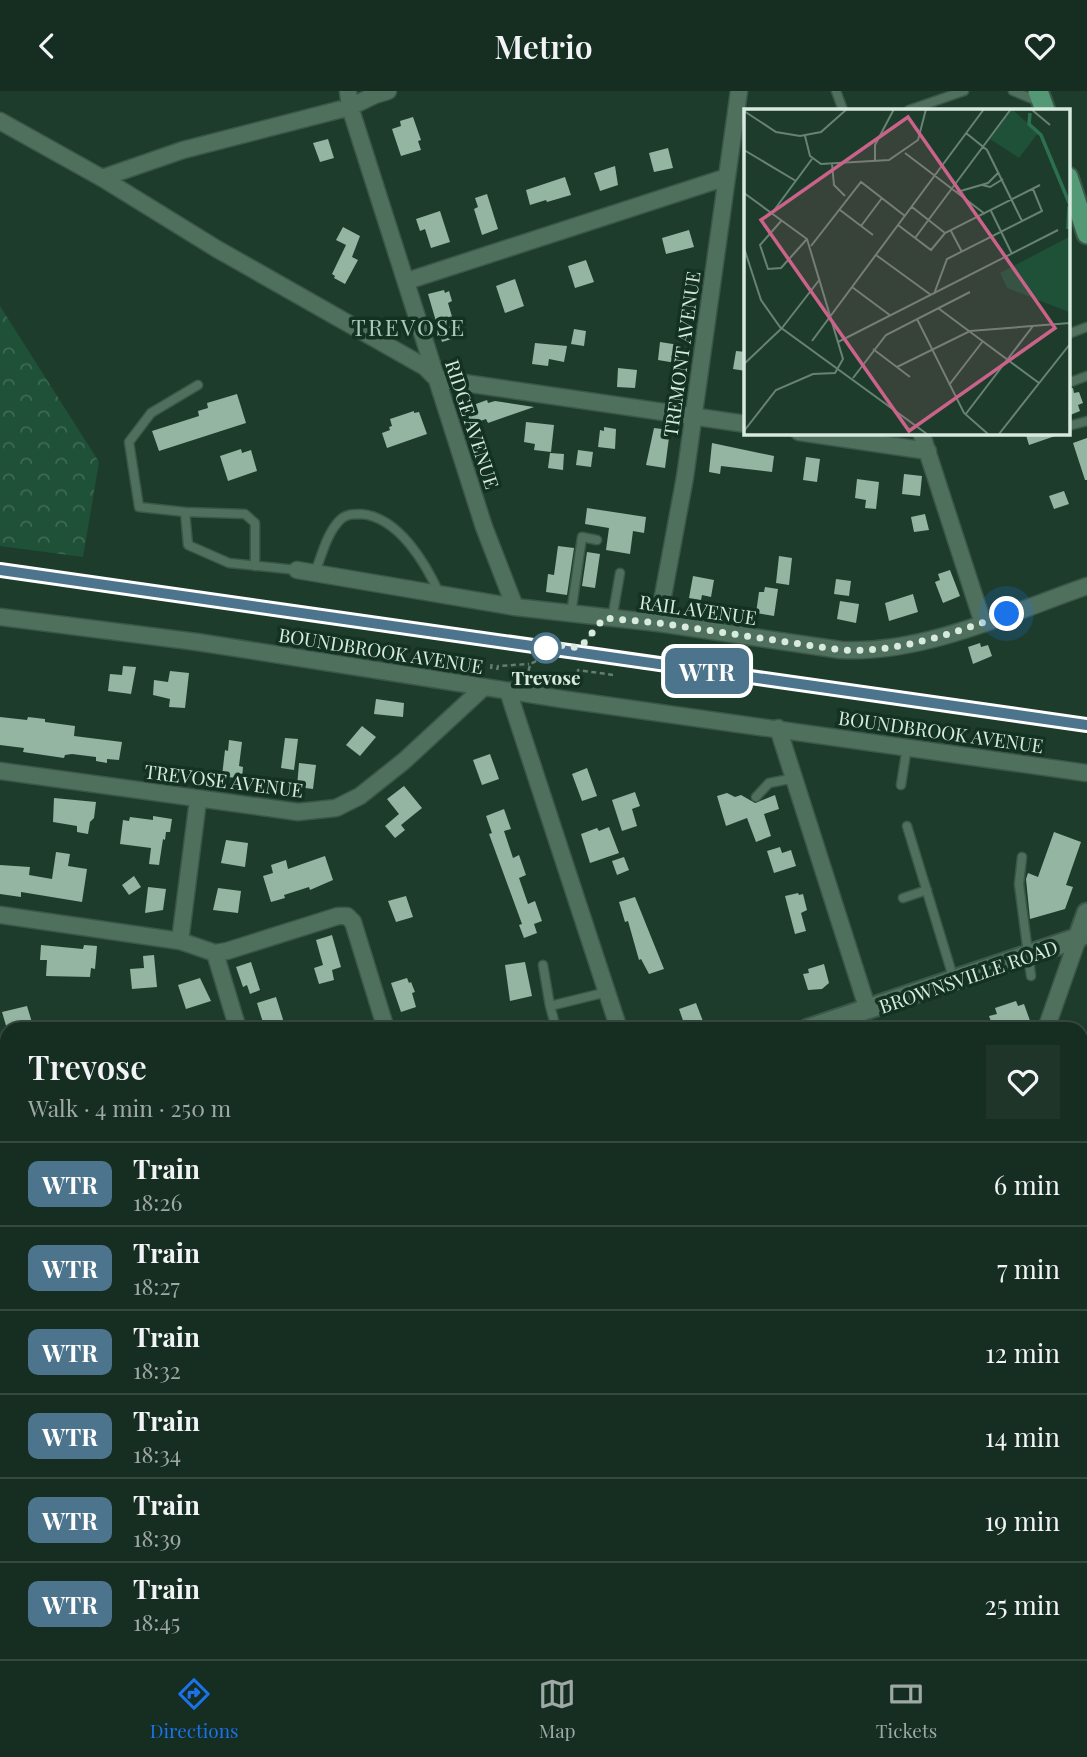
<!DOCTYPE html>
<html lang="en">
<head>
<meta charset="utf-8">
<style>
  body { margin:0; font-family:"Playfair Display",serif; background:#1f352a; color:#f1f3f6; height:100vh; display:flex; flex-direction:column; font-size:26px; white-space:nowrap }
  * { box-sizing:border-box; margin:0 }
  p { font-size:23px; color:#9ea8a5 }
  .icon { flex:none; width:38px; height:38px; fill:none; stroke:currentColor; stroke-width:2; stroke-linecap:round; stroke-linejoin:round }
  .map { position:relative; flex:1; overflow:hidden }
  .drawer { position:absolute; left:0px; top:931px; width:1088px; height:637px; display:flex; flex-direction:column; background:#162d21; border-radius:21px 21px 0 0; box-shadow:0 4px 10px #0003,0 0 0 2px #35493f }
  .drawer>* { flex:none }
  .badge { padding:0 14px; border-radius:10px; font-size:24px; line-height:46px }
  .you { position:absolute; width:35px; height:35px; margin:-18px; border:5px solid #fff; border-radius:50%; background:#1a73e8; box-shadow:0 0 0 10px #1a73e833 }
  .map>.badge { position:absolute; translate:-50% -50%; box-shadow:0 0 0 4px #fff }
  .round { display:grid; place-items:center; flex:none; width:74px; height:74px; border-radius:0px; background:#1f352a }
  .overview { display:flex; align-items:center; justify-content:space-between; height:119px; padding:0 28px }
  h1 { font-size:33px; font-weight:600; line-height:52px }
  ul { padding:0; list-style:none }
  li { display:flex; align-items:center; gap:21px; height:84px; padding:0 28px; border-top:2px solid #35493f }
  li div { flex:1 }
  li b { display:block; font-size:26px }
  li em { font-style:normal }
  li .badge { min-width:77px; font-weight:700; text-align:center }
  header { display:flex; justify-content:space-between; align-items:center; height:91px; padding:0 28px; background:#162d21; font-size:32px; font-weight:600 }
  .tab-bar { display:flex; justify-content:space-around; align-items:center; height:98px; border-top:2px solid #35493f; background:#162d21; font-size:19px; color:#9ea8a5 }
  .tab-bar a { display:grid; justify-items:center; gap:4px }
  .tab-bar .active { color:#1a73e8 }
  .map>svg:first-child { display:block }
</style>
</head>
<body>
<header><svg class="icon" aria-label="back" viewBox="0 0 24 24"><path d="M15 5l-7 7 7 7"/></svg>Metrio<svg class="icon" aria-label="heart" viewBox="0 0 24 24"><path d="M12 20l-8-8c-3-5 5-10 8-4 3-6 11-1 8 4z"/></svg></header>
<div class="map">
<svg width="1087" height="1568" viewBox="0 0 1087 1568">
  <defs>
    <pattern id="forest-crowns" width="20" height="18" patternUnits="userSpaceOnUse" patternTransform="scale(1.75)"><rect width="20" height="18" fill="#1e5138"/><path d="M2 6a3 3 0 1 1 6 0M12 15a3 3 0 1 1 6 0" fill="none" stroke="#3e6a54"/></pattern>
  </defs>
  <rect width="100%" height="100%" fill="#1e3c2c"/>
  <path fill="url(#forest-crowns)" d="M0,215L99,371L83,466L0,455Z"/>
  <path fill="#93b5a1" d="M413,26L421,49L418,50L421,59L401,65L392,38L401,35L400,30Z
    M328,48L334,67L320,71L313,52Z
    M668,57L673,77L654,81L649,62Z
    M615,75L618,94L600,100L594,82Z
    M565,86L571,104L547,111L546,109L530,114L526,99Z
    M487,103L498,138L482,144L474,118L478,116L475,107Z
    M440,120L450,151L431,157L425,138L420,140L416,128Z
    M343,136L360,145L352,166L358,169L345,193L334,187L335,185L332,183L346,154L336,149Z
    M689,139L694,156L666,163L662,147Z
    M586,169L594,191L575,197L568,175Z
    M515,188L524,215L505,222L496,195Z
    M444,199L445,202L449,200L452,210L448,212L458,246L442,251L428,203Z
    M574,238L586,240L584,255L571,253Z
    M660,251L679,254L676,272L658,269Z
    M535,252L567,255L564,271L549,268L548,275L532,273Z
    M736,260L746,261V280L733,278Z
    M618,277L637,279L635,297L617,296Z
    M1073,297L1074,302L1079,301L1083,312L1078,314L1080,320L1068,325V298Z
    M237,303L246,332L159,360L152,340L199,325L198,320L208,317L207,312Z
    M487,309L488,312L495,310L534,316L488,332L486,328L471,333L465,317Z
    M414,320V322L419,321L427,343L387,357L382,342L390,339L389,336L392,335L390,328Z
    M526,331L554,334L551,361L534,359L535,353L524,351Z
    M604,336L616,338L615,358L598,356L600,339L604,340Z
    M654,337L670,339L665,377L646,374Z
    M1025,341H1061V343L1029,354Z
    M1087,347V389H1085L1073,352Z
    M712,352L774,365L772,381L721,375L720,383L709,381Z
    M241,358L242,362L251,359L257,380L228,390L220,365Z
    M578,359L593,361L591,376L576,374Z
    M550,362L564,363L563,379L548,377Z
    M806,366L820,368L817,391L803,389Z
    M904,383L922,385L920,405L902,403Z
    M857,388L879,391L876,418L865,417L866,409L855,407Z
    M1064,400L1069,413L1054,418L1049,405Z
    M587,417L646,426L644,442L633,440L630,463L606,459L609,437L585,433Z
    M925,423L929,439L914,441L911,426Z
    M558,455L574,457L567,504L546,501L548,483L554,484Z
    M587,461L600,463L595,497L582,495Z
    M779,465L792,467L789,494L776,492Z
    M950,479L960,505L943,512L935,491L940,489L938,483Z
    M693,485L714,489L711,506L702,504L701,509L689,507Z
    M836,488L851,490L849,505L834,503Z
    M765,496L778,498L774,525L756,522L759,501H764Z
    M913,503L918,521L889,530L885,512Z
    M840,510L859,513L856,532L837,528Z
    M980,552L981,556L988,554L992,565L973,573L968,556Z
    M123,575L136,576L131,603L108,600L110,583L122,584Z
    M170,580L189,582L185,617L169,616L170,608L153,604L154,589L168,591Z
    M376,608L404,612L403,626L374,623Z
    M0,626L27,629L28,626L45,628V631L75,635L74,645L122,651L119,669L107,668V672L96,670V666L72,663L65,664L64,667L23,661L24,657L0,654Z
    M362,635L376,646L360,665L346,654Z
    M285,647L298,648L294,679L281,677Z
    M229,649L242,651L239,675L243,676L242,688L222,685L225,659L228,660Z
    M490,663L499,688L482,694L473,669Z
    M299,672L316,674L313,698L297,696Z
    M587,677L597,705L582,710L572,683Z
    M404,695L422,717L401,734L405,739L395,747L385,735L399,723L387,708Z
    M635,701L640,715L632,718L637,735L622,740L612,709Z
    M727,702L735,706L741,704L755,712L775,704L779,718L764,723L771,745L756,751L747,727L726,735L717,705Z
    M54,707L96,711L94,727L90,731L88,743L77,741V735L53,731Z
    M504,718L511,738L504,740L513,767L519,764L526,784L519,787L528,813L535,810L542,830L534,833L537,842L524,847L519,834L522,833L489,743L492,742L486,725Z
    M153,725L172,728L170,741H166L165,749L163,748L159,774L149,773L151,757L120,753L123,729L129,730L130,726L153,729Z
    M609,736L619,762L590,772L581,743L597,737L599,740Z
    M1054,741L1081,751L1066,794L1073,796L1065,818L1030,828L1026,788L1028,782L1038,786Z
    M226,749L248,752L245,776L221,772Z
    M780,756L782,762L791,759L796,775L774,782L767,760Z
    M56,761L70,763L68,775L87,778L82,811L21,801V806L0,803V774L30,776L29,784L52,788Z
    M325,765L333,789L310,799L309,796L284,804L285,807L271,811L263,785L273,782L271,774L286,769L288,778Z
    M624,766L629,779L617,784L612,770Z
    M134,785L141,796L129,804L122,794Z
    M148,796L166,798L163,819L145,822Z
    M218,797L241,800L238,822L213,819Z
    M798,802L799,804L803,803L807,819L801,822L806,840L795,843L785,805Z
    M406,805L413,826L396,831L388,810Z
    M635,806L664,878L649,883L641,868L639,869L628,830L625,831L619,811Z
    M332,844L341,876L332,879L334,889L319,893L314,877L323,874L316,849Z
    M41,854L83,858L84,854L97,855L95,878L91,877L90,886L46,885L47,869H40Z
    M154,864L157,896L132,898L130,878L144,877L143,865Z
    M251,871L260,899L250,903L247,894L243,896L236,876Z
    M525,871L532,905L510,910L505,874Z
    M824,873L829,892L822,898L808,899L803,883L809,882L808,878Z
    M200,887L211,910L186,918L178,894Z
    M407,887L409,892L411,891L415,901L412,902L416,916L401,921L391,892Z
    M276,906L286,938H265L257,912Z
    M1016,910L1018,915L1024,913L1033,938H994L989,925L997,923L995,917Z
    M696,912L706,938H686L679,918Z
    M27,915L34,938H7L2,921Z"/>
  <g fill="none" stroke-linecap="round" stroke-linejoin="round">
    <g stroke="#3b5749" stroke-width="11">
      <path id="service" d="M836,0L843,19
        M1013,0L1040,11
        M909,19L964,0
        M1068,243L1087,236
        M1068,292L1087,285
        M198,294L151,322L129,351L139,416L185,421L188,454L229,472L297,479
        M1068,335L1087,330
        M185,421L245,423L255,432V475
        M315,481C322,464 327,441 341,428C347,423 353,423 361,423C399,426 426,473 440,504
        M571,523L582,446L597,449
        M612,528L620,482
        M901,694L907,656
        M756,706L769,692L795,687
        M907,735L954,889
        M1022,766L1019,793L1031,885
        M903,807L927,799
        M543,874L550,915L607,901
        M550,915L556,937"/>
    </g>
    <g stroke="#3b5749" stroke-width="19">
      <path id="minor" d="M348,0L350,16L484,436L515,516
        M0,30L102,87L217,158L425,276L437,288L746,333
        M102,87L183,59L350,16L375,4L388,0
        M407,190L727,86
        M799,341L928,360
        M921,341L983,532
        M297,479L515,516L658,532L841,559C923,563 1010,522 1087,495
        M0,526L197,551L561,608L1087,682
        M658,532L685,386L739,0
        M508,600L619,938
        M778,637L868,919
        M0,680L298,721L336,717L360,705L404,670L484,596
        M0,824L180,850L215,862L227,860L338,825H347L353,831L386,938
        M180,850L198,709
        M215,862L238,938
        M1046,938L1078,847L1087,844
        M0,962L7,983
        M0,1018L7,1020
        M1082,1045L1087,1043
        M0,1066L7,1064
        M1082,1289L1087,1287
        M0,1435L7,1432
        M1082,1463L1087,1462
        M477,1561L488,1568
        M216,1568L233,1561
        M563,1568L568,1561
        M999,1568L1008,1565"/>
    </g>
    <g stroke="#3b5749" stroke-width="23">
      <path id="tertiary" d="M808,938L1078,847L1087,822
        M0,1207L7,1205"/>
    </g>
    <g stroke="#3b5749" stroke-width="23">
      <path id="primary" d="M1038,0L1045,19
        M1068,86L1087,143"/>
    </g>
    <path stroke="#637d6f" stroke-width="2.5" stroke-dasharray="5 3.5" stroke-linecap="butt" d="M544,552L580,557L594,539
      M491,578L492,570
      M497,579L498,575L529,573
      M527,588L530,573L541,568L544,550
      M577,591L578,579L613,584"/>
    <use href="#service" stroke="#50705e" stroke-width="8"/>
    <use href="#minor" stroke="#50705e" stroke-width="16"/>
    <use href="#tertiary" stroke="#50705e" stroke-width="19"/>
    <use href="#primary" stroke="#549975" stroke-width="19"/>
    <g stroke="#8ea598" stroke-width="7">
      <path id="rail" d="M0,479L1087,634"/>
    </g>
    <use href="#rail" stroke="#133222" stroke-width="4.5" stroke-dasharray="13" stroke-linecap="butt"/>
  </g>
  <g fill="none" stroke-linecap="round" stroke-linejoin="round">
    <g stroke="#fff" stroke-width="16">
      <path id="line" d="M0,479L1087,634"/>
    </g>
    <use href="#line" stroke="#4c748c" stroke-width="10"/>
    <path stroke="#d8eadf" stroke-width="7" stroke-dasharray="0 12.6" d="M546,557L543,556L544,552L580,557L604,527L659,532L841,559C899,562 953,542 1007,523"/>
  </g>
  <circle fill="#fff" stroke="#4c748c" stroke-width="3.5" cx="546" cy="557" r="14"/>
  <g text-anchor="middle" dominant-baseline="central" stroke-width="7" stroke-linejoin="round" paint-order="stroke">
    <g font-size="19" fill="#d8eadf" stroke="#133222">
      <text transform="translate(681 263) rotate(-82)">TREMONT AVENUE</text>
      <text transform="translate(473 333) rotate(72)">RIDGE AVENUE</text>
      <text transform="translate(698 518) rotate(8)">RAIL AVENUE</text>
      <text transform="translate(381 559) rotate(9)">BOUNDBROOK AVENUE</text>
      <text transform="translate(941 640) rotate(8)">BOUNDBROOK AVENUE</text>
      <text transform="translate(224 689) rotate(7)">TREVOSE AVENUE</text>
      <text transform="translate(968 885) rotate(-19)">BROWNSVILLE ROAD</text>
    </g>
    <g font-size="19" font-weight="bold" fill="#d8eadf" stroke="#133222">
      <text x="546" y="586">Trevose</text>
    </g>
    <g font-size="23" letter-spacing="2" fill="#a8cab6" stroke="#133222">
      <text x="409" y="235">TREVOSE</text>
    </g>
  </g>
  <g transform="translate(744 18)">
    <rect width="326" height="326" fill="#1e3c2c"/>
    <path d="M325,128V203L263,179L256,164Z" fill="#1e5138"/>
    <path d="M268,0L294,24L275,49L246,30Z" fill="#1e5138"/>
    <path fill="none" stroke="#2c714f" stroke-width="3.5" d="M286,4L285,15L297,26L326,96M324,120L325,97"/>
    <path fill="none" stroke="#688274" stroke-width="2" d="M287,0L306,16M0,2L32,23L56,27L77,23L103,0M222,24L243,41L278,112M61,27L66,47L77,55L145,51L174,31L182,0M0,41L52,72M161,44L241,105M131,53V36L150,0M88,55L90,76L101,87M238,76L246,78L259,70M213,83L244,74L255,63M0,84L63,130L99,250L91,264L69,265L32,281L0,322M168,98L201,124M96,101L129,126M247,102L268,145M28,104L68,50M38,111L16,136L24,160L37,159L63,130M154,116L187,141L201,124L296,76M117,117L138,89M207,122L218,143M171,129L267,0M67,137L117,73L161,107M0,139L17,191L36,218L183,325M132,146L187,186M108,178L147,207M190,185L203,150L298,102L289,80M194,199L295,274M173,210L220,304L244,325M38,219L76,170M68,232L240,0M94,233L314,121M129,240L166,268M0,255L38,219M153,258L226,222L326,214M109,269L142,226L226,183M205,276L239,232M221,306L289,217M255,325L326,235"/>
    <path fill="#ca6289" fill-opacity="0.15" stroke="#ca6289" stroke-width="3.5" d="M164,8L311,219L165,322L17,111Z"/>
    <rect width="326" height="326" fill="none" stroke="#d8eadf" stroke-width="3.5"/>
  </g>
</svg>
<div class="you" style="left:1007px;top:523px"></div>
<b class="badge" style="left:707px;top:580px;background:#4c748c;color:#fff">WTR</b>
<section class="drawer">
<div class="overview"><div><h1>Trevose</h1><p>Walk · 4 min · 250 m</p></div><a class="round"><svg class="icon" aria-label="heart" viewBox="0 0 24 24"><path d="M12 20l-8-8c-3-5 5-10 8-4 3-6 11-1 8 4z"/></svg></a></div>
<ul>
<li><span class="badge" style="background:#4c748c;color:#fff">WTR</span><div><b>Train</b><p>18:26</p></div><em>6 min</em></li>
<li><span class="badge" style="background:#4c748c;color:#fff">WTR</span><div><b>Train</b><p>18:27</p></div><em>7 min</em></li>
<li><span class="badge" style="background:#4c748c;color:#fff">WTR</span><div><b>Train</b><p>18:32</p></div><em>12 min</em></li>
<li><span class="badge" style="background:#4c748c;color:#fff">WTR</span><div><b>Train</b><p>18:34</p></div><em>14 min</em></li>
<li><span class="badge" style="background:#4c748c;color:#fff">WTR</span><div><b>Train</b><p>18:39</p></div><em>19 min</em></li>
<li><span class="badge" style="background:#4c748c;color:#fff">WTR</span><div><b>Train</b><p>18:45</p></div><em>25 min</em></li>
</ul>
</section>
</div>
<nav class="tab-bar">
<a class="active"><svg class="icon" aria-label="directions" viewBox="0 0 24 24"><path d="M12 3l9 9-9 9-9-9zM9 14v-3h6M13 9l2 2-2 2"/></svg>Directions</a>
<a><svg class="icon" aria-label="map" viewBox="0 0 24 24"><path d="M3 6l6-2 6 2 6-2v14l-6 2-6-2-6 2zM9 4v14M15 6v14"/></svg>Map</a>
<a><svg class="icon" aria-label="tickets" viewBox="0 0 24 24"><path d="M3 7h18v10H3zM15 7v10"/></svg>Tickets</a>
</nav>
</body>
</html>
